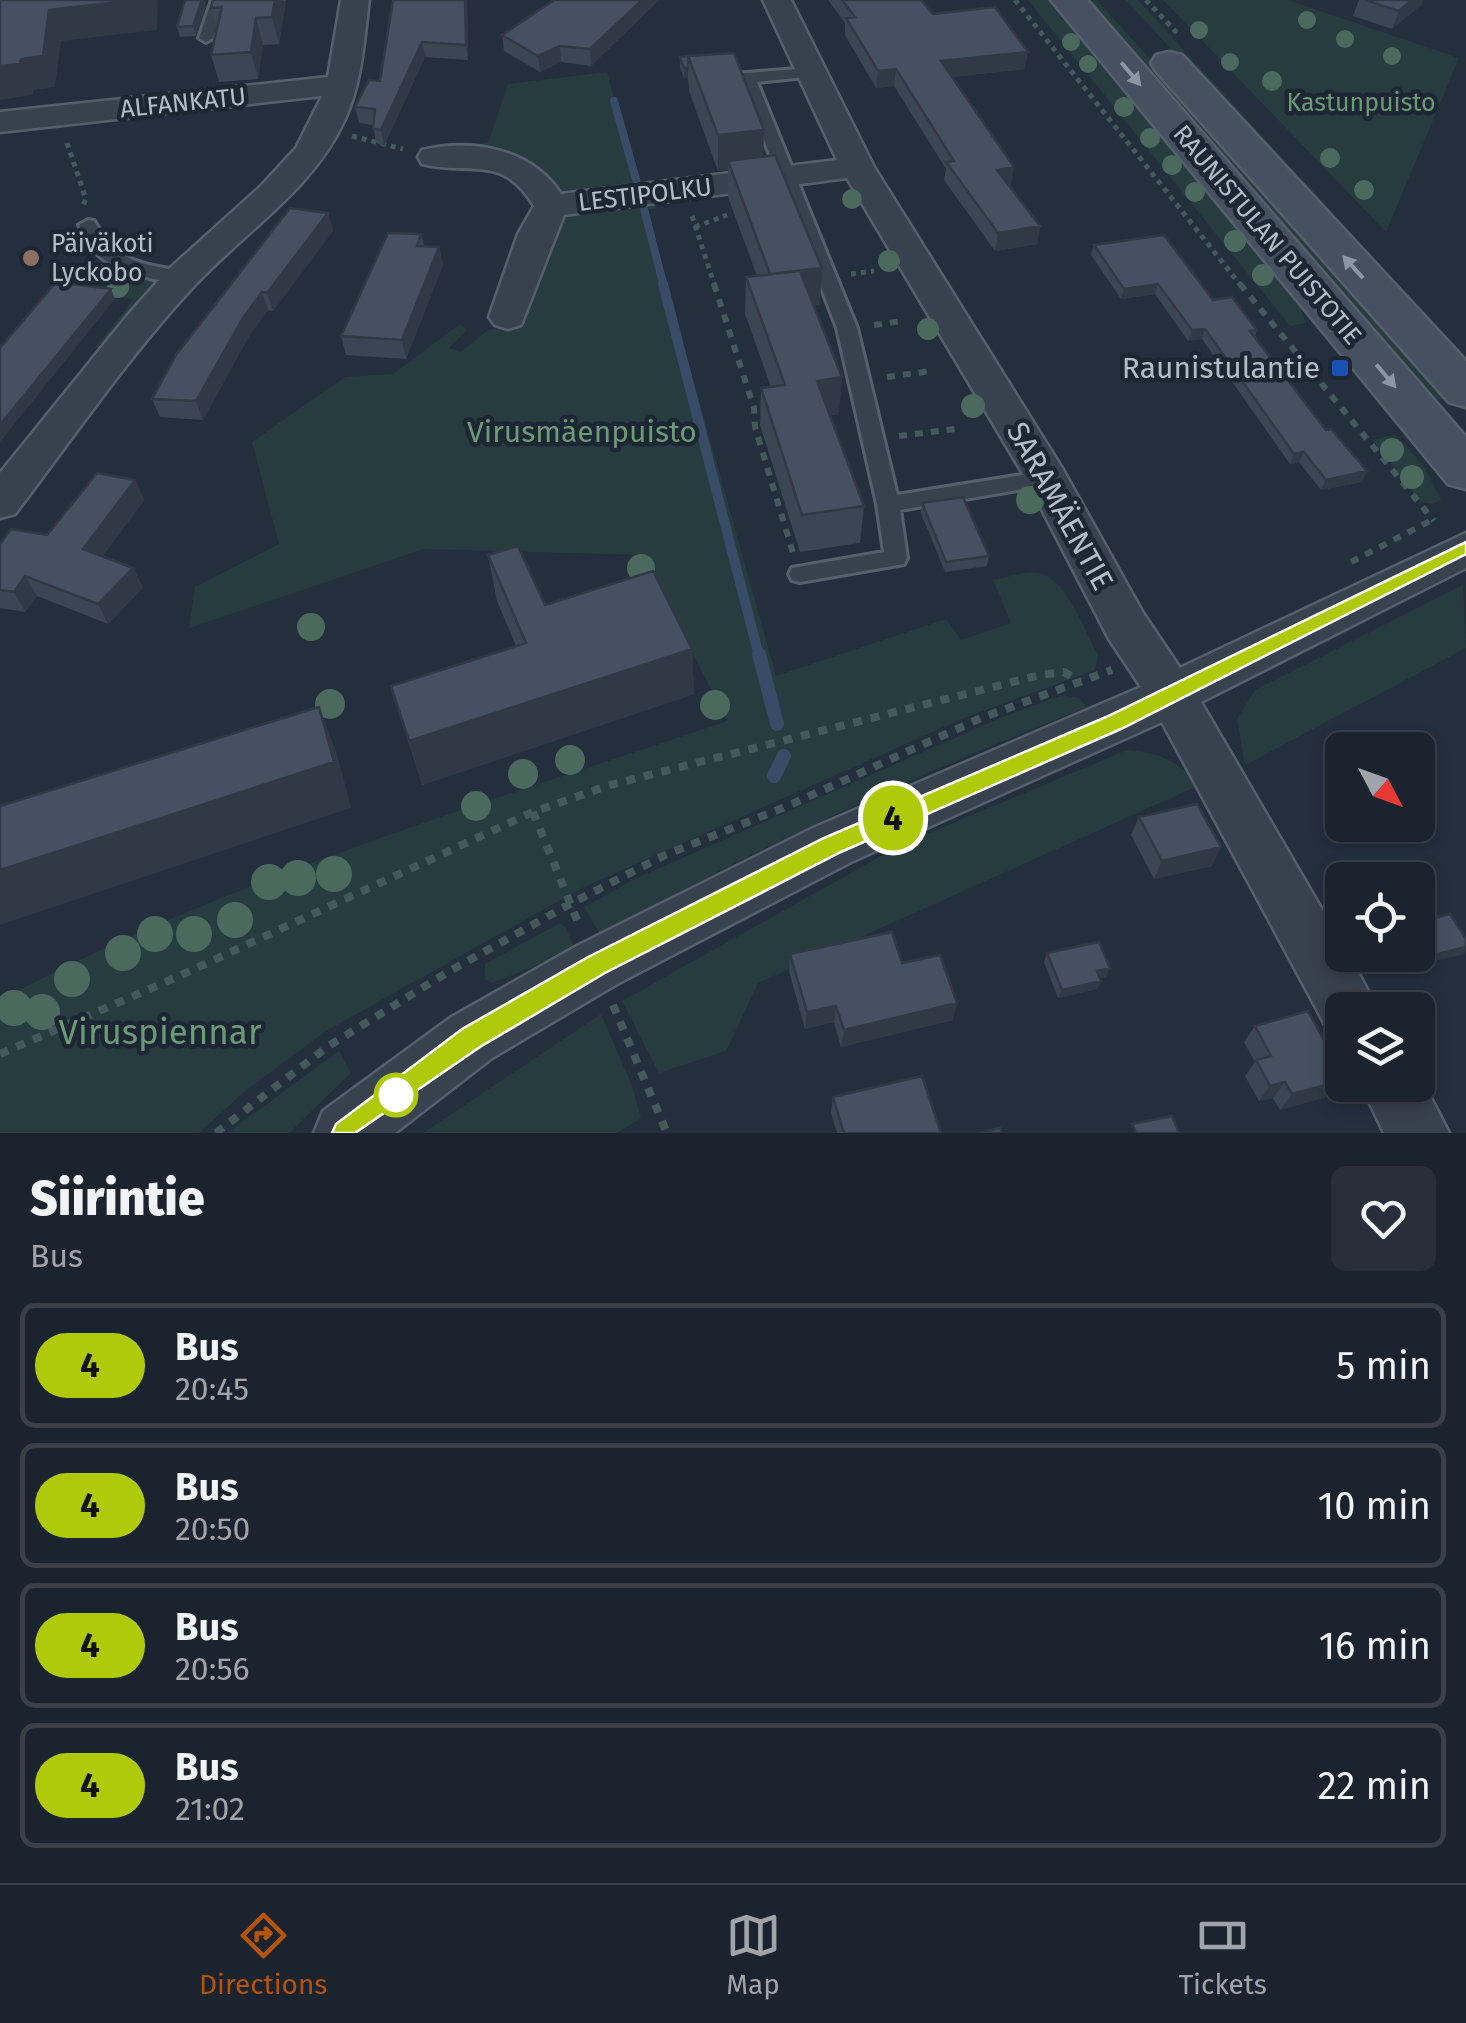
<!DOCTYPE html>
<html lang="en">
<head>
<meta charset="utf-8">
<style>
  body { margin:0; font-family:"Fira Sans",sans-serif; background:#282f3a; color:#f1f3f6; height:100vh; display:flex; flex-direction:column; font-size:38px; white-space:nowrap }
  * { box-sizing:border-box; margin:0 }
  p { font-size:32px; color:#a0a4aa }
  .icon { flex:none; width:55px; height:55px; fill:none; stroke:currentColor; stroke-width:2; stroke-linecap:round; stroke-linejoin:round }
  .map { position:relative; height:1133px; overflow:hidden }
  .side { display:flex; flex-direction:column; background:#1b232e; flex:1 }
  .side>* { flex:none }
  .badge { padding:0 20px; border-radius:32px; font-size:35px; line-height:65px }
  .needle { width:65px; rotate:131deg }
  .tools { position:absolute; left:1325px; top:732px; display:grid; gap:20px }
  .tools a { display:grid; place-items:center; width:110px; height:110px; border-radius:15px; background:#1b232e; box-shadow:0 5px 15px #0003,0 0 0 2px #39404a; font-size:50px }
  .map>.badge { position:absolute; translate:-50% -50%; box-shadow:0 0 0 5px #fff }
  .round { display:grid; place-items:center; flex:none; width:105px; height:105px; border-radius:15px; background:#282f3a }
  .head { display:flex; align-items:center; justify-content:space-between; height:170px; padding:0 30px }
  h1 { font-size:48px; font-weight:800; line-height:75px }
  ul { padding:0; list-style:none }
  li { display:flex; align-items:center; gap:30px; height:125px; margin:0 20px 15px; padding:0 10px; border:5px solid #39404a; border-radius:15px }
  li div { flex:1 }
  li b { display:block; font-size:38px }
  li em { font-style:normal }
  li .badge { min-width:110px; font-weight:700; text-align:center }
  .menu { display:flex; justify-content:space-around; align-items:center; height:140px; border-top:2px solid #39404a; background:#1b232e; font-size:28px; color:#a0a4aa }
  .menu a { display:grid; justify-items:center; gap:5px }
  .menu .selected { color:#b45309 }
  .map>svg:first-child { display:block }
</style>
</head>
<body>
<div class="map">
<svg width="1466" height="1133" viewBox="0 0 1466 1133">
  <rect width="100%" height="100%" fill="#242f3e"/>
  <path fill="#263c3f" d="M1028,0H1054L1292,289L1307,323L1290,326Z
    M1084,0H1097L1453,398L1424,401Z
    M1126,0H1138L1395,281L1348,242Z
    M1163,0H1288L1459,58L1386,232Z
    M607,72L638,185L568,195L465,147L488,143L508,84Z
    M652,201L657,208L646,210L776,676L946,619L961,640L1011,623L993,580C1007,578 1029,569 1042,574C1069,583 1085,633 1098,655L1095,670L964,718L584,887L326,1031L244,1092L199,1133H0V1000C230,878 481,805 727,721L643,555L424,549L189,628L195,587L279,544L252,442L345,377L393,374L460,324L467,330L449,348L461,352L488,330L524,325L521,314L555,221L566,214Z
    M139,277L156,280L159,285L102,348H95L133,300L116,296L130,279Z
    M1395,435L1423,464L1441,500L1433,504L1421,502L1373,440Z
    M1463,585L1466,648L1245,765L1237,719L1255,690Z
    M1062,695L1079,698L1087,707C921,773 755,846 601,936L584,907L637,878L998,719Z
    M1127,750C1161,753 1177,762 1202,784L758,983L726,1051L659,1073L622,1001L901,845Z
    M560,923L566,928L575,950L492,983L485,979V964Z
    M601,1014L632,1086L641,1118L617,1133H423Z
    M339,1051L351,1073L289,1133H227Z"/>
  <g fill="none" stroke-linecap="round" stroke-linejoin="round">
    <path stroke="#394c67" stroke-width="8" d="M614,101L637,183
      M643,205L664,287"/>
    <path stroke="#394c67" stroke-width="10" d="M663,284L759,656"/>
    <path stroke="#394c67" stroke-width="14" d="M759,654L777,724
      M774,776L784,756"/>
    <g stroke="#565f6c" stroke-width="6">
      <path id="lane" d="M212,0H233L225,4L213,38L206,42L199,38Z
        M810,68L815,70V76L757,82L857,328L897,495L1047,471L1058,478L1047,485L900,510L907,558L904,564L800,582L792,580L789,574L792,568L884,552L877,504L837,328L742,83L726,79L734,74Z
        M88,220L94,221C121,267 141,262 188,273L191,277C175,290 118,271 102,258C91,249 85,237 79,225Z"/>
    </g>
    <g stroke="#565f6c" stroke-width="5">
      <path id="street" d="M341,0H369C364,40 362,82 345,119C314,189 244,232 193,287C128,357 73,438 15,514L0,518V473L127,316L169,269L261,186L296,148L322,96L0,132V112L328,77Z
        M763,0H791L874,167L1062,468L1143,613L1180,668L1466,533V568L1201,702L1342,944V955H1349L1378,1010H1342V1035L1328,1030L1162,722L851,862L617,984L492,1058L395,1133H314L323,1111L450,1018L577,946L813,828L1141,687L1109,639L1026,479L847,178L564,215L521,325L508,329L495,325L489,317L518,234L534,206C502,153 470,176 422,164L418,157L422,150C473,138 532,149 561,194L837,160Z
        M1418,1073L1449,1133H1384L1361,1085H1418Z"/>
    </g>
    <g stroke="#565f6c" stroke-width="5">
      <path id="secondary" d="M1051,0H1087L1466,437V489L1448,484Z
        M1169,52L1182,55L1466,361V407L1449,402L1156,71L1151,63L1156,55Z"/>
    </g>
    <path stroke="#44595c" stroke-width="5" stroke-dasharray="5 5" stroke-linecap="butt" d="M1015,0L1242,287
      M1146,0L1179,35
      M352,136L403,149
      M67,143L86,199L83,205
      M692,216L715,287
      M695,227L727,215
      M851,274L874,271"/>
    <path stroke="#44595c" stroke-width="6" stroke-dasharray="8 8" stroke-linecap="butt" d="M714,284L754,408L755,427L793,553
      M1240,284L1434,521
      M874,325L902,321
      M887,377L931,371
      M899,436L962,428
      M1351,562L1432,520"/>
    <path stroke="#44595c" stroke-width="8" stroke-dasharray="9 9" stroke-linecap="butt" d="M533,812L579,925
      M613,1005L667,1133
      M0,1054L177,977L533,812L610,785L1040,675L1064,672L1080,682
      M216,1133L327,1047L448,972L570,904L665,855L790,805L981,718L1112,670"/>
    <use href="#lane" fill="#38414e" fill-rule="evenodd"/>
    <use href="#street" fill="#38414e" fill-rule="evenodd"/>
    <use href="#secondary" fill="#465061" fill-rule="evenodd"/>
  </g>
  <g fill="#4b6a5d">
    <circle cx="1307" cy="20" r="9"/>
    <circle cx="1199" cy="30" r="9"/>
    <circle cx="1345" cy="39" r="9"/>
    <circle cx="1071" cy="42" r="9"/>
    <circle cx="1392" cy="56" r="9"/>
    <circle cx="1230" cy="62" r="9"/>
    <circle cx="1088" cy="64" r="9"/>
    <circle cx="1272" cy="81" r="10"/>
    <circle cx="1124" cy="107" r="10"/>
    <circle cx="1150" cy="138" r="10"/>
    <circle cx="1330" cy="158" r="10"/>
    <circle cx="1172" cy="165" r="10"/>
    <circle cx="1364" cy="190" r="10"/>
    <circle cx="1195" cy="192" r="10"/>
    <circle cx="852" cy="199" r="10"/>
    <circle cx="1235" cy="241" r="11"/>
    <circle cx="889" cy="261" r="11"/>
    <circle cx="1263" cy="275" r="11"/>
    <circle cx="118" cy="287" r="11"/>
    <circle cx="928" cy="329" r="11"/>
    <circle cx="973" cy="406" r="12"/>
    <circle cx="1392" cy="450" r="12"/>
    <circle cx="1412" cy="477" r="12"/>
    <circle cx="1030" cy="500" r="14"/>
    <circle cx="641" cy="568" r="14"/>
    <circle cx="311" cy="627" r="14"/>
    <circle cx="330" cy="704" r="15"/>
    <circle cx="715" cy="705" r="15"/>
    <circle cx="570" cy="760" r="15"/>
    <circle cx="523" cy="774" r="15"/>
    <circle cx="476" cy="806" r="15"/>
    <circle cx="334" cy="874" r="18"/>
    <circle cx="298" cy="878" r="18"/>
    <circle cx="269" cy="882" r="18"/>
    <circle cx="235" cy="920" r="18"/>
    <circle cx="155" cy="934" r="18"/>
    <circle cx="194" cy="934" r="18"/>
    <circle cx="123" cy="953" r="18"/>
    <circle cx="72" cy="979" r="18"/>
    <circle cx="14" cy="1008" r="18"/>
    <circle cx="42" cy="1012" r="18"/>
  </g>
  <path fill="#3b4654" d="M185,0H204L206,6L196,36L180,37L177,27Z
    M213,0H286L279,44L263,45L258,79L219,82L211,55L217,30L211,8Z
    M393,0H467L468,60L425,57L384,146L376,143L373,125L359,123L355,107L380,81Z
    M554,0H659L591,66L561,62L540,72L504,51L502,35Z
    M828,0H921L933,14L1025,69L952,77L1011,185H1009L1040,226L1037,244L995,251L944,180L946,169L894,86L876,88L845,35V23Z
    M1359,0H1423L1421,5L1392,29L1353,16Z
    M724,53L820,305H814L839,414L830,415L864,506L860,543L800,552L760,425L761,388L771,387L745,314L746,277L757,276L728,197V170L718,171L689,91L688,77L684,78L680,67V57Z
    M328,213L333,231L273,311L268,310L249,336L203,420L160,417L152,399Z
    M421,234L424,246L439,247L443,265L406,359L346,355L341,336Z
    M1094,245L1213,300L1257,330L1255,336L1362,482L1321,490L1299,462L1290,464L1202,339L1188,341L1155,294L1121,299L1091,255Z
    M135,480L144,500L102,557L133,568L143,588L108,624L37,596L25,612L0,608V544L47,535Z
    M922,503L989,556L987,566L945,572L921,513Z
    M488,555L545,605L692,649L694,694L422,785L391,686L516,646L497,601Z
    M1139,817L1212,866L1154,879L1131,835Z
    M1466,939V951L1463,954L1405,968L1397,955H1418Z
    M1047,953L1106,977L1100,978L1101,981L1097,989L1058,998L1044,962Z
    M790,954L902,963L953,1020L841,1047L834,1022L805,1029L789,971Z
    M1255,1026L1342,1073V1084L1333,1095L1280,1110L1273,1098L1259,1101L1245,1076L1255,1062L1244,1042Z
    M833,1097L941,1133H837L831,1113Z"/>
  <path fill="#303945" d="M137,0H158L157,30L61,41L55,87L34,90L33,95L0,100V66L21,59L49,10Z
    M202,0H204L206,6L196,36L193,26Z
    M275,0L286,1L279,44L272,17Z
    M465,0H467L468,60L466,45Z
    M642,0H659L591,66L590,49Z
    M1412,0H1423L1421,5L1392,29L1399,11Z
    M256,18L263,45L258,79L251,52Z
    M422,42L425,57L384,146L381,130Z
    M560,46L561,62L540,72L538,56Z
    M1028,52L1025,69L939,78L941,61Z
    M684,68H688V77L684,78Z
    M896,69L894,86L876,88L878,71Z
    M764,130L763,165L728,161V170L718,171V135Z
    M1014,167L1011,185L994,187L997,170Z
    M328,213L333,231L273,311L267,293Z
    M1040,226L1037,244L995,251L998,233Z
    M439,247L443,265L406,359L402,340Z
    M822,268L820,305L770,311V274Z
    M1158,284L1155,294L1121,299L1124,289Z
    M111,289L115,299L0,442V425Z
    M262,292L268,310L249,336L203,420L196,401L243,318Z
    M1205,329L1202,339L1188,341L1192,330Z
    M842,377L839,414L815,418L817,381Z
    M1304,452L1299,462L1290,464L1294,454Z
    M1367,471L1362,482L1321,490L1326,480Z
    M135,480L144,500L93,569L83,549Z
    M133,568L143,588L108,624L98,604Z
    M25,576L37,596L25,612L14,592Z
    M692,649L694,694L422,785L409,741Z
    M319,707L337,754L351,808L0,925V870Z
    M1221,847L1212,866L1154,879L1162,861Z
    M1466,947V951L1463,954L1405,968L1412,960Z
    M1110,968L1106,977L1093,980L1097,971Z
    M1101,981L1097,989L1058,998L1062,990Z
    M957,1003L953,1020L841,1047L844,1030Z
    M836,1006L834,1022L805,1029L807,1012Z
    M1342,1081V1084L1333,1095L1280,1110L1292,1094Z
    M1285,1082L1273,1098L1259,1101L1270,1086Z"/>
  <path fill="#455162" stroke="#303945" stroke-width="2.5" d="M0,0H137L49,10L43,56L21,59L20,64L0,66Z
    M185,0H202L193,26L177,27Z
    M213,0H275L272,17L256,18L251,52L211,55L222,7L211,8Z
    M393,0H465L466,45L422,42L381,130L373,128L375,109L355,107L369,80L380,81Z
    M554,0H642L590,49L560,46L538,56L502,35Z
    M842,0H921L933,14L995,7L1028,52L941,61L1014,167L997,170L1040,226L998,233L946,162L954,161L896,69L878,71L846,18L855,17Z
    M1365,0H1412L1399,11Z
    M734,53L764,130L718,135L688,56Z
    M688,56V68H684L680,57Z
    M775,155L822,268L770,274L728,161Z
    M290,208L328,213L267,293L262,292L243,318L196,401L152,399L176,355Z
    M388,233L421,234L417,246L439,247L402,340L341,336Z
    M1164,235L1213,300L1232,297L1257,330L1250,331L1326,430L1331,429L1367,471L1326,480L1304,452L1294,454L1205,329L1192,330L1158,284L1124,289L1094,245Z
    M800,271L842,377L817,381L864,506L802,515L761,388L785,385L746,277Z
    M56,282L111,289L0,425V348Z
    M97,473L135,480L83,549L133,568L98,604L25,576L14,592L0,590V544L11,529L47,535Z
    M963,497L989,556L946,562L922,503Z
    M518,546L545,605L653,571L692,649L409,741L391,686L526,643L488,555Z
    M319,707L334,762L0,870V806Z
    M1197,804L1221,847L1162,861L1139,817Z
    M1450,914L1466,939V947L1412,960L1409,955H1418V922Z
    M892,932L902,963L940,955L957,1003L844,1030L836,1006L807,1012L790,954Z
    M1099,942L1110,968L1097,971L1101,981L1062,990L1047,953Z
    M1308,1011L1342,1073V1081L1292,1094L1285,1082L1270,1086L1256,1060L1271,1056L1255,1026Z
    M922,1076L941,1133H844L833,1097Z
    M1172,1116L1179,1133H1136L1132,1124Z
    M1000,1128L1002,1133H979Z"/>
  <defs><path id="oneway-solid" d="M-6-.8H1V-3.2L6.5 0L1 3.2V.8H-6Z" transform="scale(2.5)"/></defs>
  <g fill="#8e96a5">
    <use href="#oneway-solid" transform="translate(1131 74) rotate(50)"/>
    <use href="#oneway-solid" transform="translate(1353 267) rotate(-132)"/>
    <use href="#oneway-solid" transform="translate(1386 376) rotate(50)"/>
  </g>
  <path fill="#afca0b" stroke="#fff" stroke-width="2.5" d="M1466,542V554L1121,729L841,852L605,973L480,1047L355,1133H332L336,1124L462,1029L588,957L824,838L1106,717Z"/>
  <circle fill="#8d6e63" stroke="#1d2633" stroke-width="4" cx="31" cy="258" r="10"/>
  <rect fill="#1a4fb4" stroke="#1d2633" stroke-width="4" x="1330" y="358" width="20" height="20" rx="5"/>
  <circle fill="#fff" stroke="#afca0b" stroke-width="5" cx="396" cy="1095" r="20"/>
  <g text-anchor="middle" dominant-baseline="central" stroke-width="9" stroke-linejoin="round" paint-order="stroke">
    <g font-size="25" fill="#b4bcc9" stroke="#1d2633">
      <text transform="translate(183 103) rotate(-6)">ALFANKATU</text>
      <text transform="translate(645 195) rotate(-7)">LESTIPOLKU</text>
      <text transform="translate(1267 235) rotate(50)">RAUNISTULAN PUISTOTIE</text>
    </g>
    <g font-size="25" fill="#6b9a76" stroke="#1d2633">
      <text x="1361" y="103">Kastunpuisto</text>
    </g>
    <g font-size="25" fill="#b4bcc9" stroke="#1d2633" text-anchor="start">
      <text x="51" y="244">Päiväkoti<tspan x="51" dy="29">Lyckobo</tspan></text>
    </g>
    <g font-size="30" fill="#b4bcc9" stroke="#1d2633" text-anchor="end">
      <text x="1320" y="368">Raunistulantie</text>
    </g>
    <g font-size="30" fill="#6b9a76" stroke="#1d2633">
      <text x="582" y="432">Virusmäenpuisto</text>
    </g>
    <g font-size="30" fill="#b4bcc9" stroke="#1d2633">
      <text transform="translate(1060 506) rotate(61)">SARAMÄENTIE</text>
    </g>
    <g font-size="35" fill="#6b9a76" stroke="#1d2633">
      <text x="160" y="1032">Viruspiennar</text>
    </g>
  </g>
</svg>
<div class="tools">
<a><svg class="needle" viewBox="-14 -14 28 28"><path d="M0-13l5 13h-10z" fill="#e53935"/><path d="M0 13l5-13h-10z" fill="#a0a4aa"/></svg></a>
<a><svg class="icon" aria-label="locate" viewBox="0 0 24 24"><circle cx="12" cy="12" r="6"/><path d="M12 2v4M12 18v4M2 12h4M18 12h4"/></svg></a>
<a><svg class="icon" aria-label="layers" viewBox="0 0 24 24"><path d="M12 4l9 5-9 5-9-5zM3 14l9 5 9-5"/></svg></a>
</div>
<b class="badge" style="left:893px;top:818px;background:#afca0b;color:#111">4</b>
</div>
<section class="side">
<div class="head"><div><h1>Siirintie</h1><p>Bus</p></div><a class="round"><svg class="icon" aria-label="heart" viewBox="0 0 24 24"><path d="M12 20l-8-8c-3-5 5-10 8-4 3-6 11-1 8 4z"/></svg></a></div>
<ul>
<li><span class="badge" style="background:#afca0b;color:#111">4</span><div><b>Bus</b><p>20:45</p></div><em>5 min</em></li>
<li><span class="badge" style="background:#afca0b;color:#111">4</span><div><b>Bus</b><p>20:50</p></div><em>10 min</em></li>
<li><span class="badge" style="background:#afca0b;color:#111">4</span><div><b>Bus</b><p>20:56</p></div><em>16 min</em></li>
<li><span class="badge" style="background:#afca0b;color:#111">4</span><div><b>Bus</b><p>21:02</p></div><em>22 min</em></li>
</ul>
</section>
<nav class="menu">
<a class="selected"><svg class="icon" aria-label="directions" viewBox="0 0 24 24"><path d="M12 3l9 9-9 9-9-9zM9 14v-3h6M13 9l2 2-2 2"/></svg>Directions</a>
<a><svg class="icon" aria-label="map" viewBox="0 0 24 24"><path d="M3 6l6-2 6 2 6-2v14l-6 2-6-2-6 2zM9 4v14M15 6v14"/></svg>Map</a>
<a><svg class="icon" aria-label="tickets" viewBox="0 0 24 24"><path d="M3 7h18v10H3zM15 7v10"/></svg>Tickets</a>
</nav>
</body>
</html>
